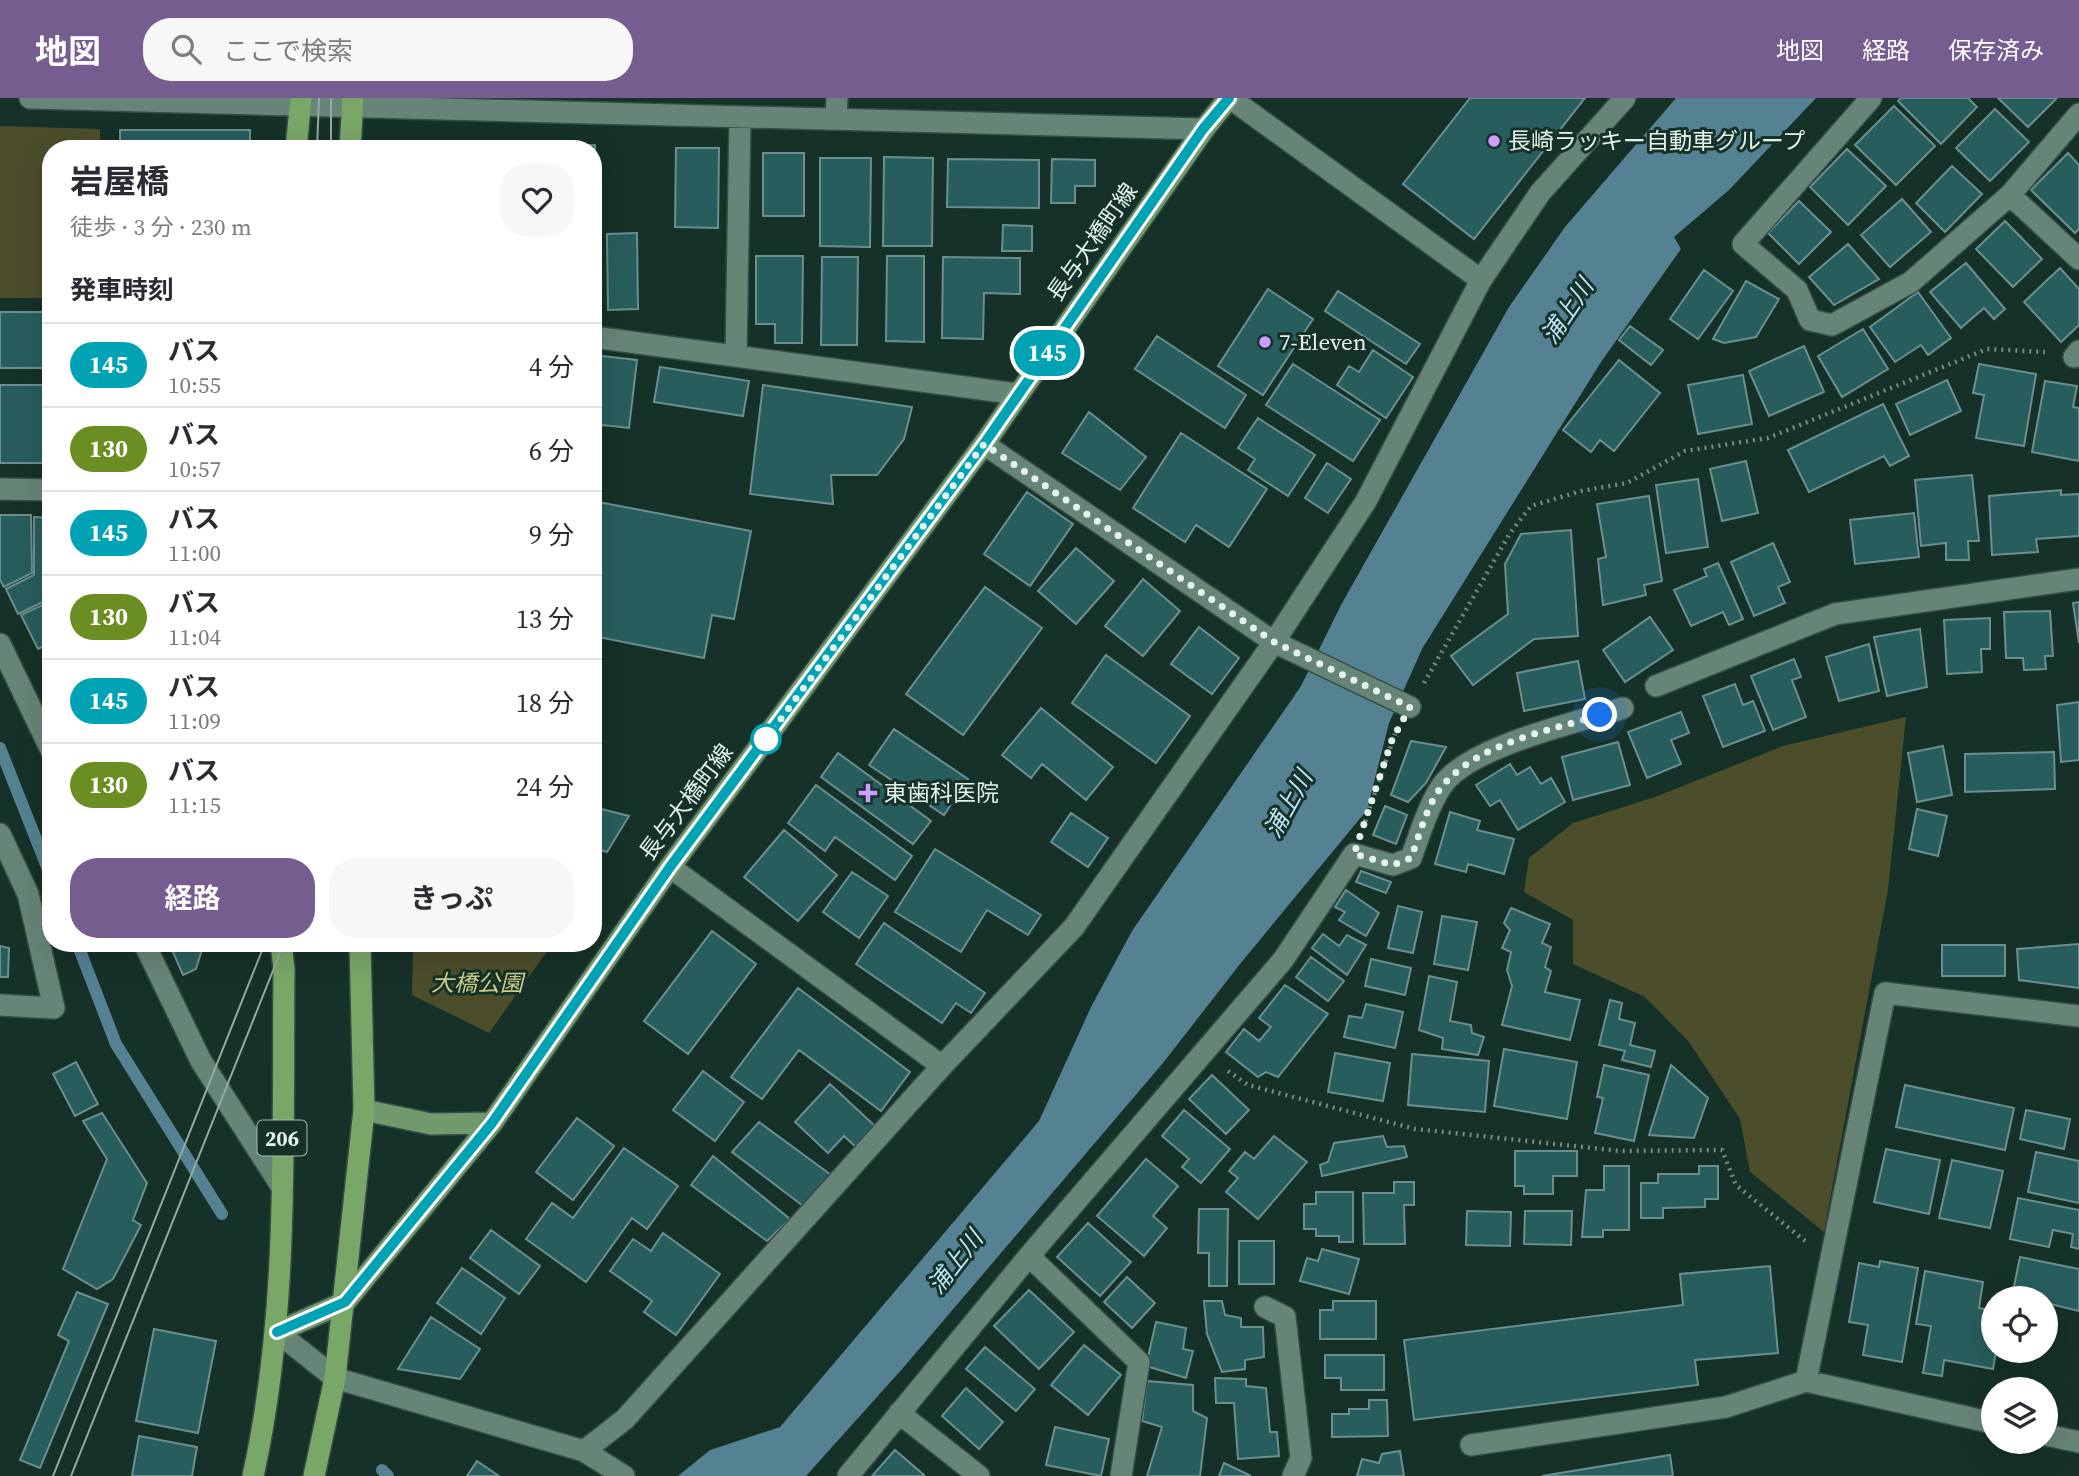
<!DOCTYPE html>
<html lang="ja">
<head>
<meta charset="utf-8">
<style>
  body { margin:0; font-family:"Source Serif 4","Noto Sans JP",serif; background:#f7f7f7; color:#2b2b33; height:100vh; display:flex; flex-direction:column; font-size:26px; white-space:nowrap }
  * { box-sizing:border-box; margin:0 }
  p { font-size:23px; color:#7c7c81 }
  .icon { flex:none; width:38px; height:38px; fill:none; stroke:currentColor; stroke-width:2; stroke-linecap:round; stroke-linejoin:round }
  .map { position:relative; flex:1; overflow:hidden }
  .side { position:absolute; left:42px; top:42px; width:560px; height:812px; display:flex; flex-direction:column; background:#fff; border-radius:28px; box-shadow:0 7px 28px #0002 }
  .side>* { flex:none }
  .badge { padding:0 14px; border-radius:23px; font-size:24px; line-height:46px }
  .buttons { position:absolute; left:1981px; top:1188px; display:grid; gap:14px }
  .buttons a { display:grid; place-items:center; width:77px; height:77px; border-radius:50%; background:#fff; box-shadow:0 7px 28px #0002; font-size:35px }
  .you { position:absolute; width:35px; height:35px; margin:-18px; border:5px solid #fff; border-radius:50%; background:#1a73e8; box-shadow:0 0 0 10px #1a73e833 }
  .map>.badge { position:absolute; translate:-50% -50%; box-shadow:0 0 0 4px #fff }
  h2 { padding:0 28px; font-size:26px; line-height:63px }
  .round { display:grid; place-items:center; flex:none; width:74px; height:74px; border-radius:28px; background:#f7f7f7 }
  .headline { display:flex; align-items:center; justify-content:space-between; height:119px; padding:0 28px }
  h1 { font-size:33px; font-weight:700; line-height:52px }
  .cta { display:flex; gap:14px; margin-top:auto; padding:14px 28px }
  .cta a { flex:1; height:80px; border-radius:28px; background:#755e8f; color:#fff; font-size:28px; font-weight:700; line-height:80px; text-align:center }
  .cta a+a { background:#f7f7f7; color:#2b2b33 }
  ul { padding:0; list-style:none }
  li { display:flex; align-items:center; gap:21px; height:84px; padding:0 28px; border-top:2px solid #e1e1e2 }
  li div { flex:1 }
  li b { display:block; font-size:26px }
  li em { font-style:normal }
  li .badge { min-width:77px; font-weight:700; text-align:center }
  header { display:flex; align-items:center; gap:42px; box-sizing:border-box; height:98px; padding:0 35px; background:#755e8f; color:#fff }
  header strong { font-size:33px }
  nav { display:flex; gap:38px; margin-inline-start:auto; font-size:24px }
  .search { width:490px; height:63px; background:#f7f7f7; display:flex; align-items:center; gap:18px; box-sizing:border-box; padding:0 24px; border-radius:28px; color:#7c7c81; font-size:26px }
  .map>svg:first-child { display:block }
</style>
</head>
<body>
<header>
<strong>地図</strong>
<div class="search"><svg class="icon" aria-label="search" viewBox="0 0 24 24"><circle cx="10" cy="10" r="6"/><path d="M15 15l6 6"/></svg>ここで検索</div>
<nav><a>地図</a><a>経路</a><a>保存済み</a></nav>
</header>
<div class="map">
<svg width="2079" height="1378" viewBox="0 0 2079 1378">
  <rect width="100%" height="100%" fill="#163127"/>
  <path fill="#4c4d2b" d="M0,28L100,31V51H51V200H0Z
    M1906,619L1888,792L1824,1134L1750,1074L1740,1021L1689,944L1645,899L1573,866V822L1524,794L1529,760L1573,725L1655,699L1783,648Z
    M413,845H553L489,935L412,897Z"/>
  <path fill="#548293" d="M1676,0H1816L1729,92L1674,139L1681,151L1601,264L1422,551L1389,625L1367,712L1240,866L1163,965L903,1270L806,1378H678L710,1352L780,1329L1039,1023L1091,909L1132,833L1301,588L1341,507L1509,209L1565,129Z"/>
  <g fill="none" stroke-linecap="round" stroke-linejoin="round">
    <path stroke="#548293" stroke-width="12" d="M0,650L51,779
      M77,845L116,946L222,1116
      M382,1372L388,1378"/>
  </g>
  <path fill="#275d5c" stroke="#6b8f8e" stroke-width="2" d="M1470,0H1585L1474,141L1403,86Z
    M1901,0H1968L1977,9L1941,46L1898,3Z
    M1998,0H2057L2028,29Z
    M1894,8L1935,48L1896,87L1855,47Z
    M1995,11L2029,44L1990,83L1956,50Z
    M120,32H250V51H120Z
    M479,46V51H424V47Z
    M595,47L596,123H593V51H573V48Z
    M676,50H719L718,130L675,129Z
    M1847,51L1886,88L1848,127L1810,89Z
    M763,55H804V118H763Z
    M2068,55L2079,67V131L2075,135L2031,92Z
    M884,59L933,60L932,148H883Z
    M820,60H871L870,149L820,148Z
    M948,61L1039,62V110L947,109Z
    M1052,61L1095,62V88H1075V105H1051Z
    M1952,68L1982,96L1945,134L1916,105Z
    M1902,101L1931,134L1890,169L1861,137Z
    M1799,103L1831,134L1799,166L1768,135Z
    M2005,123L2042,161L2013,189L1976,151Z
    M1003,127L1032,128V153H1002Z
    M637,135L638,211L608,212L607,136Z
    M593,139H595L596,204H593Z
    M1848,146L1879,181L1834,207L1809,179Z
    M756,158H803L802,245H775V226H756Z
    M887,158H924V244L886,243Z
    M822,159H858L857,247H821Z
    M943,159L1020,160V196L984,195L983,241L942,240Z
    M1966,165L2005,211L1994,221L1984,210L1961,230L1930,194Z
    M2060,170L2079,191V227L2061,244L2024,204Z
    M1704,172L1733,193L1698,241L1670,221Z
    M1746,183L1779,201L1756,239L1724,245L1713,241Z
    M1268,191L1313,221L1263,297L1218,268Z
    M1338,193L1420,246L1406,266L1325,213Z
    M1918,194L1951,240L1928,257L1921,247L1895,264L1870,229Z
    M0,214H51V270H0Z
    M1630,228L1663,252L1651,267L1619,242Z
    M1863,231L1888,271L1842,299L1818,258Z
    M1157,238L1246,297L1225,330L1135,271Z
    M1804,248L1824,294L1769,318L1749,273Z
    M1373,252L1413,279L1386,320L1337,287L1349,268L1359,274Z
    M593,257L637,262L629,330L593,326Z
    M1619,262L1660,295L1614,353L1600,342L1591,354L1563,332Z
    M1293,266L1380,322L1353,363L1266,307Z
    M1979,266L2036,276L2024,348L1976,340L1984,297L1973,295Z
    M660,269L749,283L743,318L654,304Z
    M1743,277L1752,326L1698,336L1688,287Z
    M1947,282L1961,313L1910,337L1896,306Z
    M2045,283L2077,288L2073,309L2079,310V363L2032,354Z
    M0,287H51V365H0Z
    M763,287L912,309L904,341L877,377H831L833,406L750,396Z
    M1883,306L1909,358L1890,368L1884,358L1809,394L1788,352Z
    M1089,314L1146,359L1120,392L1062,355Z
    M1258,320L1315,357L1288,398L1248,372L1255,361L1238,350Z
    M1181,335L1267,391L1229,449L1196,427L1185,444L1133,410Z
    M1746,363L1758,415L1722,423L1710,371Z
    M1327,365L1351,381L1328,415L1305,400Z
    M1972,377L1979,443H1968L1969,462H1946V445L1921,448L1915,382Z
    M1698,381L1708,449L1666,455L1656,387Z
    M2061,392V397L2079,396V438L2036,441L2038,454L1992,457L1989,398Z
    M1027,394L1073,426L1030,488L984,456Z
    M1649,398L1662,483L1644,487L1646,497L1603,507L1598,461L1606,459L1597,406Z
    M593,403L751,433L734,521L712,517L704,560L593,538Z
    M1914,415L1919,459L1855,466L1850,422Z
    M0,417H31L32,475L4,489L0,482Z
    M34,419L51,420V500L18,516L6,491L34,477Z
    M1571,432L1578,538L1534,541L1473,587L1451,558L1508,516L1505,466L1521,436Z
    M1773,445L1790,484L1778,489L1785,505L1754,518L1731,464Z
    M1076,450L1114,483L1076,526L1038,493Z
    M1718,465L1743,521L1729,527L1723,514L1691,528L1674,492L1707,478L1704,471Z
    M1143,481L1180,513L1143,558L1105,528Z
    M985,489L1042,530L963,637L906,596Z
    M51,503V545L38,551L21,517Z
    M2079,504V545L2073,505Z
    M2050,513L2053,558H2045L2046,571L2024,572L2023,560H2006L2004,514Z
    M1650,519L1673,552L1625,584L1603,552Z
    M1990,520V551H1981L1982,574L1947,576L1944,522Z
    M1199,529L1239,560L1212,596L1171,566Z
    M1920,531L1927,589L1887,598L1874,539Z
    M1869,546L1879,593L1839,603L1826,559Z
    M1106,557L1190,618L1156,665L1072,605Z
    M1794,561L1801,579L1792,582L1806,619L1773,632L1751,578Z
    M1578,563L1585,601L1524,613L1517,575Z
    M1735,586L1743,607L1753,603L1765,633L1723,649L1703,598Z
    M2079,604V662L2061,664L2057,607Z
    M1041,610L1113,669L1086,702L1042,666L1031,680L1002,657Z
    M1681,614L1689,635L1671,642L1681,666L1647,680L1628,634Z
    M894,631L968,681L944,717L869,667Z
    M1411,643L1446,649L1426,685L1408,704L1391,697Z
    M1618,644L1630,687L1573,702L1562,659Z
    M1943,648L1952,697L1917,704L1908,655Z
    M2054,654L2055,691L1965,694V656Z
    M838,655L931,723L913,746L821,679Z
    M1510,666L1517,677L1530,669L1541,686L1551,680L1565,704L1518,732L1500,702L1490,708L1476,687Z
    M816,687L912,758L895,782L835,739L825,753L788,725Z
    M1385,708L1407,717L1396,746L1373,737Z
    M593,709L629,718L607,754L593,750Z
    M1917,711L1947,718L1938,758L1909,751Z
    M1450,714L1480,723L1477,732L1514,741L1504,776L1468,766L1466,774L1435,766Z
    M1071,715L1108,740L1088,769L1051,744Z
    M784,732L837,777L798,823L744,779Z
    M935,751L1041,817L1028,837L987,812L961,854L895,814Z
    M1361,773L1391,784L1386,795L1356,784Z
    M852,774L888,798L859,840L823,814Z
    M1346,792L1379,815L1366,838L1339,822L1345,814L1335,809Z
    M1398,808L1422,814L1413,855L1388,850Z
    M1511,810L1550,826L1542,845L1551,849L1545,869L1551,873L1545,894L1580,902L1570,942L1502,927L1512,888L1507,872L1511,854L1502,850L1510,832L1504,825Z
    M1442,818L1477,824L1468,872L1434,866Z
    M884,825L985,895L971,915L956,905L942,925L856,866Z
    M712,833L756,866L688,956L644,923Z
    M1323,836L1339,848L1347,837L1366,847L1347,877L1312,850Z
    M169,845H204L196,871L183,877Z
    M2079,846V890L2019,882L2017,851Z
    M1942,847H2005V878H1942Z
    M0,848L9,850L8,879H0Z
    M1311,859L1344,883L1328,903L1296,879Z
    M1371,861L1411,870L1405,897L1365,888Z
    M1429,878L1457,884L1450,923L1471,927L1472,935L1484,939L1478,957L1442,951L1443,940L1419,932Z
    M1285,887L1328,916L1278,979L1266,974L1258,979L1226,954L1244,931L1259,943L1271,929L1259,920Z
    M798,890L910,974L881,1013L799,952L762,1001L731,979Z
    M1610,902L1622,905L1619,921L1635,925L1630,947L1655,953L1651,969L1622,962L1625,953L1599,947Z
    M1366,906L1403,914L1395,950L1344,939L1349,918L1362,920Z
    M1504,951L1577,964L1567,1021L1494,1008Z
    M1335,955L1390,965L1383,1003L1328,994Z
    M1412,956L1489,963L1485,1014L1408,1007Z
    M76,964L98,1006L75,1018L53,976Z
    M1604,967L1649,977L1634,1043L1595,1035L1603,1000L1597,999Z
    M1671,967L1708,1000L1694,1040L1649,1037Z
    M703,973L744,1004L715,1043L673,1012Z
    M1212,977L1249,1012L1226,1036L1189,1001Z
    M830,986L875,1028L856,1049L844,1038L828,1055L795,1024Z
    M1905,987L2014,1010L2005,1052L1896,1029Z
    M1184,1012L1230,1051L1201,1085L1182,1069L1189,1061L1162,1038Z
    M2026,1012L2070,1021L2064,1051L2020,1041Z
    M102,1015L147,1085L133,1122L141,1127L113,1181L97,1191L63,1171L107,1061L83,1023Z
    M577,1020L614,1048L573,1102L536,1074Z
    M759,1024L831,1077L803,1108L732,1054Z
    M1274,1038L1307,1064L1258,1121L1226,1094L1238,1080L1229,1073L1245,1054L1254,1061Z
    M1383,1038L1387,1049L1404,1048L1407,1059L1322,1078L1320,1067L1328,1064L1334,1045Z
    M624,1050L678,1088L647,1131L632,1120L586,1184L526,1141L552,1105L573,1120Z
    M1886,1051L1940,1062L1929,1116L1874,1104Z
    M1515,1053H1577V1078H1553V1096H1524V1088H1515Z
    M2036,1054L2079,1063V1105L2028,1094Z
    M713,1058L790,1121L767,1143L691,1087Z
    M1146,1061L1178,1088L1153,1118L1167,1130L1144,1158L1097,1118Z
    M1952,1062L2003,1073L1990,1130L1939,1120Z
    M1604,1068H1629V1132H1603V1139H1582L1586,1092H1604Z
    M1699,1068H1718V1101H1705V1109L1663,1110V1120H1641V1085H1658V1076H1699Z
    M1394,1084H1414V1107H1404L1405,1146H1364L1363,1095H1394Z
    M1316,1094H1353V1144H1339V1138H1316V1131H1304V1106H1316Z
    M2018,1100L2079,1112V1151L2071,1149L2073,1136L2053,1132L2049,1149L2010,1141Z
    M1199,1111H1228L1227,1188H1209V1155H1198Z
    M1467,1113L1511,1114L1510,1148L1466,1147Z
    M1525,1113H1572L1571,1147L1524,1146Z
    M1088,1125L1131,1164L1100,1198L1057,1159Z
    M491,1132L540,1168L519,1196L470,1160Z
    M663,1135L720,1176L676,1237L644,1214L652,1203L610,1173L633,1141L651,1153Z
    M1239,1143H1274V1186H1239Z
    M1322,1151L1359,1161L1349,1196L1300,1183L1307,1160L1318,1163Z
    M2020,1159L2079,1171V1213L2046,1205V1200L2012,1198Z
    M1880,1163L1918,1170L1902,1264L1863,1257L1868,1227L1849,1224L1859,1165L1879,1169Z
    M1770,1168L1778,1255L1695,1262L1698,1287L1414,1322L1404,1242L1683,1207L1680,1176Z
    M462,1170L505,1200L481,1236L437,1205Z
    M1925,1173L1983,1184L1979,1210L1993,1213V1253H1996L1993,1271L1944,1262L1942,1278L1923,1275L1931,1228L1916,1226Z
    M1127,1179L1155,1205L1132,1230L1104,1204Z
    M1029,1192L1074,1234L1039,1271L994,1228Z
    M77,1194L108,1206L40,1370L20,1362L69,1243L58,1237Z
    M1204,1203H1222L1225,1217L1241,1220V1229H1263L1264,1259L1245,1262V1271L1222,1274L1207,1236Z
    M1333,1203H1376V1241H1320V1212H1333Z
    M431,1219L480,1251L460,1281L398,1271Z
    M1156,1224L1186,1230L1183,1251L1193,1253L1186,1280L1146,1268Z
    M154,1231L216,1243L198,1335L136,1323Z
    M1084,1247L1121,1277L1088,1317L1051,1287Z
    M985,1249L1035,1291L1016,1313L966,1271Z
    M1325,1257H1384V1292H1341V1280H1325Z
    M1215,1280L1246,1281V1288L1266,1290L1270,1334H1277L1279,1358L1238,1361L1234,1305H1216Z
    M1147,1283L1193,1287V1313L1207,1320L1200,1378H1147L1162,1329L1142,1323Z
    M966,1290L1003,1324L979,1351L942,1318Z
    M1369,1302H1387L1388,1338L1332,1339V1316H1349V1311H1369Z
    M1055,1329L1109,1341L1101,1378L1046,1367Z
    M139,1338L197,1349L192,1378H132Z
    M895,1352L924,1377V1378H872Z
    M1400,1353L1404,1378H1357L1362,1361L1379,1365L1382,1356Z
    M1670,1357L1673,1378H1542Z
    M477,1363L499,1378H467Z
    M1224,1365L1251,1378H1219Z"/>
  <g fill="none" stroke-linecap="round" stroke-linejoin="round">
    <g stroke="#364d45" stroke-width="24">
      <path id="minor" d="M30,0L1204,31
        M1230,0L1481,182
        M1871,0L1743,146L1797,192L1810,222L1832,227L1911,184L2010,97L2079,16
        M836,21L837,0
        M2010,97L2079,161
        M593,239L1018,296
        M736,258L740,19
        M2074,259L2079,253
        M984,346L1274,544L1410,609
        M0,391L51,392
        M0,546L51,652
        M1656,588L1835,516L2079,481
        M0,736L28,796L54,910L0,907
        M670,769L942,968
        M144,845L201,963L282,1089
        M1029,1158L1139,1264L1121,1378
        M1265,1209L1285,1219L1301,1360L1293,1378
        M277,1234L335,1280L584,1353L625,1321L942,968L1074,829L1274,544L1366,403L1481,182L1540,95L1625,0
        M1806,1283L1885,895L2079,918
        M899,1315L979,1378
        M2046,1337L2079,1344
        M1471,1347L1726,1309L1806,1283L1993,1325
        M584,1353L624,1378
        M848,1378L1029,1158L1283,862L1354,756L1393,767L1411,760C1420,736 1427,711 1441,689C1468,648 1576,625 1623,610"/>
    </g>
    <g stroke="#364d45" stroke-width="24">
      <path id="major" d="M364,1012L431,1026L492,1025
        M277,1234L345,1204L492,1025L670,769L984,346L1204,31L1229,0"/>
    </g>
    <g stroke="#364d45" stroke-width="24">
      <path id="highway" d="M296,51L301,0
        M350,51L353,0
        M253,1378C290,1212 282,1040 284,871L281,845
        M314,1378L335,1280L364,1012L360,845"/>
    </g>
    <path stroke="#748a82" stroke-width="4.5" stroke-dasharray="2 5" stroke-linecap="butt" d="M1424,585L1510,435L1531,408L1581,393L1627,385L1685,353L1768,340L1987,251L2045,254
      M1363,730L1395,636
      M1228,973L1248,987L1415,1031L1621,1053L1722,1052L1736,1087L1805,1143"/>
    <use href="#minor" stroke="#678577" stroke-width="21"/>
    <use href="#major" stroke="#71996e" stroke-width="21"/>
    <use href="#highway" stroke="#78a768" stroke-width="21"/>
    <path stroke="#94a9a0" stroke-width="2" d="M317,51L319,0
      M331,51V0
      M53,1378L265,845
      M71,1378L284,845"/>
  </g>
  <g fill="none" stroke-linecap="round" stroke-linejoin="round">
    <g stroke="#fff" stroke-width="16">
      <path id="line" d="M277,1234L345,1204L492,1025L670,769L984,346L1203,31L1229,0"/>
    </g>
    <use href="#line" stroke="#00a3b4" stroke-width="10"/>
    <path stroke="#e3f3ec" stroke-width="7" stroke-dasharray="0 12.6" d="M766,641L984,346L1274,544L1410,609L1392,642L1354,756L1393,767L1411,760C1420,736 1427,705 1444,686C1481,644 1549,633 1600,617"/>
  </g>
  <g fill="#cf9dff" stroke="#163127" stroke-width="2.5">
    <circle cx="1494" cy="43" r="7"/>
    <circle cx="1265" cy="244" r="7"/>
    <path d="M864.5 684.5h7v7h7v7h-7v7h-7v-7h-7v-7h7z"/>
  </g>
  <circle fill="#fff" stroke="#00a3b4" stroke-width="3.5" cx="766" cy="641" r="14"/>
  <g text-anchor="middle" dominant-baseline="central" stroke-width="6" stroke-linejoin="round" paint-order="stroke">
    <rect fill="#163127" stroke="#a6b9b1" stroke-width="2" x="257.5" y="1022.5" width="49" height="35" rx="5"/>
    <g font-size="21" font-weight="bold" fill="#e3f3ec">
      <text x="282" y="1040">206</text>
    </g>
    <g font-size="23" fill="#e3f3ec" stroke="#163127" text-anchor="start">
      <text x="1508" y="43">長崎ラッキー自動車グループ</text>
      <text x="1279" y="244">7-Eleven</text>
      <text x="884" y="695">東歯科医院</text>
    </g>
    <g font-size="23" fill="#e3f3ec" stroke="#163127">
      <text transform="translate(1092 144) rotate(-55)">長与大橋町線</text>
      <text transform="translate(686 704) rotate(-53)">長与大橋町線</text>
    </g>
    <g font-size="23" font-style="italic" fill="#cacc8a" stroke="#163127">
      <text x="477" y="885">大橋公園</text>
    </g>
    <g font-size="24" font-style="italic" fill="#bae7f7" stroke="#163127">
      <text transform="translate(1567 213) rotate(-56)">浦上川</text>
      <text transform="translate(1288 706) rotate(-61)">浦上川</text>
      <text transform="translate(955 1164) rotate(-52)">浦上川</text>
    </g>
  </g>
</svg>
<div class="buttons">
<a><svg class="icon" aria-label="locate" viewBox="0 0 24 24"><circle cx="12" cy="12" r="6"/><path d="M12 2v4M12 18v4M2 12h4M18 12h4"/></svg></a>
<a><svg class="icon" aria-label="layers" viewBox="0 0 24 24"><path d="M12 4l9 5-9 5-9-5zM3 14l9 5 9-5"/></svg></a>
</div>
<div class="you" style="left:1600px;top:617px"></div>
<b class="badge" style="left:1047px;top:255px;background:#00a3b4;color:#fff">145</b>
<section class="side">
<div class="headline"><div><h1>岩屋橋</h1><p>徒歩 · 3 分 · 230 m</p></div><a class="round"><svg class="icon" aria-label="heart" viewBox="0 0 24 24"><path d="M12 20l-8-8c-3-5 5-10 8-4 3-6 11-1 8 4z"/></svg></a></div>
<h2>発車時刻</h2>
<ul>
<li><span class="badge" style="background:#00a3b4;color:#fff">145</span><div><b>バス</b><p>10:55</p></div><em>4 分</em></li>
<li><span class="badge" style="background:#6b8e23;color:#fff">130</span><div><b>バス</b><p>10:57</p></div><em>6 分</em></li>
<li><span class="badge" style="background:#00a3b4;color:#fff">145</span><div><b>バス</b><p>11:00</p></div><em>9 分</em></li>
<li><span class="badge" style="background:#6b8e23;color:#fff">130</span><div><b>バス</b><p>11:04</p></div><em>13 分</em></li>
<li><span class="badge" style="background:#00a3b4;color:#fff">145</span><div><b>バス</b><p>11:09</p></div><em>18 分</em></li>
<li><span class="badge" style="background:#6b8e23;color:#fff">130</span><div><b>バス</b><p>11:15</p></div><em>24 分</em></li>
</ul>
<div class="cta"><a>経路</a><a>きっぷ</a></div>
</section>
</div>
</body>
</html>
